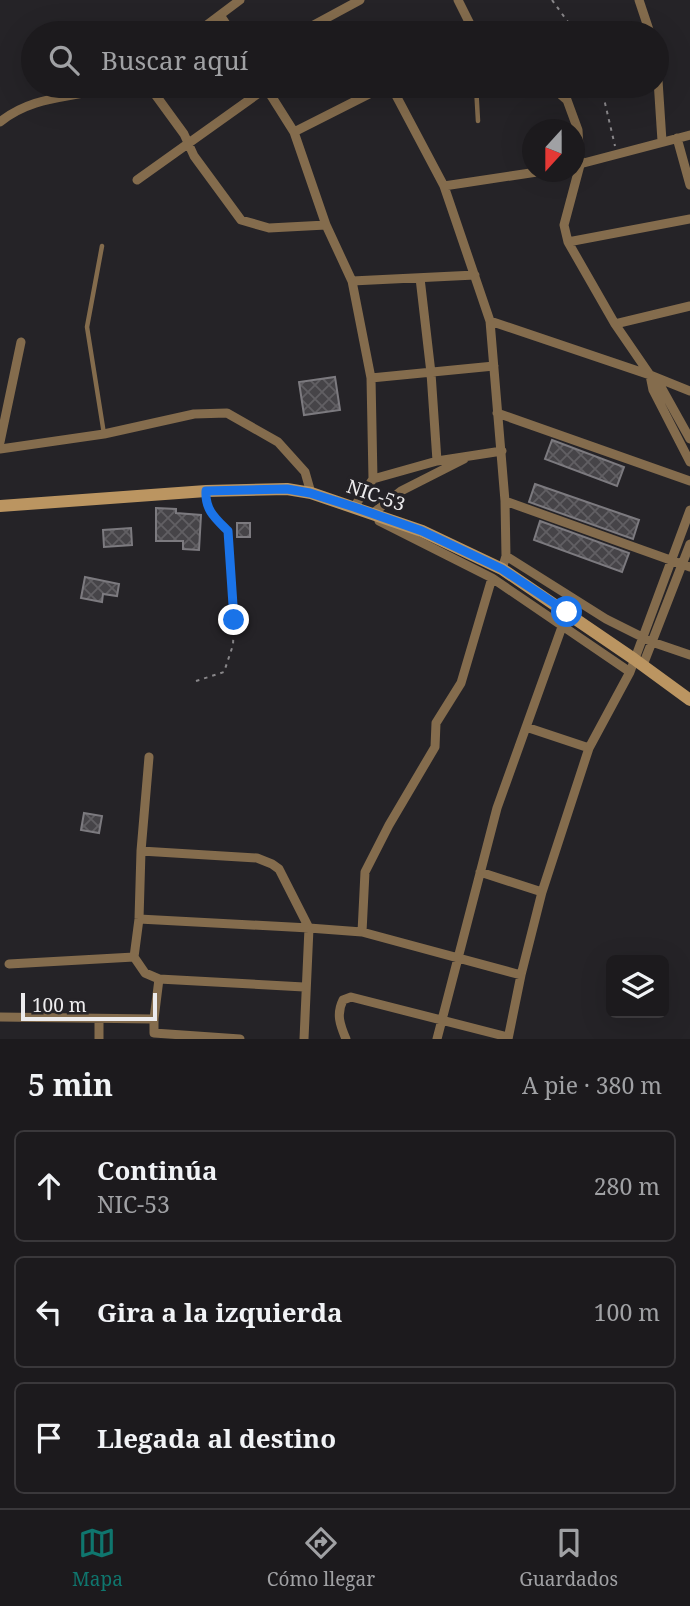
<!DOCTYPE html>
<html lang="es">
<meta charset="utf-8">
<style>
:root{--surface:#1c1a1d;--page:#29272a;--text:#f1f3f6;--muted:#a0a1a4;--line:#3a383b;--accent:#0f766e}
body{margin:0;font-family:"Noto Serif",serif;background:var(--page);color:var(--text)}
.controls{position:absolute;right:21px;bottom:21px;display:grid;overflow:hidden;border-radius:10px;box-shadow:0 7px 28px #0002}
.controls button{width:63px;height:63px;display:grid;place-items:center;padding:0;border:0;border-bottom:2px solid var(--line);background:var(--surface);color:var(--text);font:35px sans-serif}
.compass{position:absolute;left:522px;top:119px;width:63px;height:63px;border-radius:50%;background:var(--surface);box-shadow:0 7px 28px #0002;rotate:201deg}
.scale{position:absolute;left:21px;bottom:18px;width:136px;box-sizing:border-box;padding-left:7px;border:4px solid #ecebed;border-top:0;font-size:19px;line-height:24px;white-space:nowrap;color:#ecebed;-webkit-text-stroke:5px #252327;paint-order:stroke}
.stop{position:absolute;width:21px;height:21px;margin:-16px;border:5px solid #1a73e8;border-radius:50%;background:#fff}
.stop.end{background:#1a73e8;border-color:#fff;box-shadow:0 2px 7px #0008}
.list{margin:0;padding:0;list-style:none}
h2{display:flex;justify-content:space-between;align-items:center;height:91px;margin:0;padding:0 28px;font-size:30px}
h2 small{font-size:23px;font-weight:400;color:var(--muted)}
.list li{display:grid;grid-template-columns:46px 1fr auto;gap:21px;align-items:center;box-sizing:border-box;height:112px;margin:0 14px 14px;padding:0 14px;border:2px solid var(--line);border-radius:10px}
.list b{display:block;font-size:26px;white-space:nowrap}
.list p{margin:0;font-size:23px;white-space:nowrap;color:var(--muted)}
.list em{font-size:23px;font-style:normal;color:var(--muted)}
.icon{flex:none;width:38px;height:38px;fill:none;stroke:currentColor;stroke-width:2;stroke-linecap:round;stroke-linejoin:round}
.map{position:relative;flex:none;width:690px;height:1039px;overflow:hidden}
.search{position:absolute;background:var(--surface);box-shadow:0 7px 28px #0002;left:21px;right:21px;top:21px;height:77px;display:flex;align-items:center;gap:18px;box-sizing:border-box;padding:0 24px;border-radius:38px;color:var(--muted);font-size:26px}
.sheet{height:469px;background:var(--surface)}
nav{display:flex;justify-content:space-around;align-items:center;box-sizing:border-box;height:98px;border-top:2px solid var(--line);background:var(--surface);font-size:19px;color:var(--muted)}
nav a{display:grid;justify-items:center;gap:4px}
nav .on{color:var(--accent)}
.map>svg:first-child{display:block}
</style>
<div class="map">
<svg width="690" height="1039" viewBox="0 0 690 1039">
<defs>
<pattern id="building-cross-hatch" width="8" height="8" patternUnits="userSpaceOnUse" patternTransform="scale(1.75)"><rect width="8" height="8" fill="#464448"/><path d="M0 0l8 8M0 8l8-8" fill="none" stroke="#615f63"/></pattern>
</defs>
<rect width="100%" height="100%" fill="#252327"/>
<!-- building -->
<path fill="url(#building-cross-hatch)" stroke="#7c7a7f" stroke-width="2" d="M335 377 340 410 304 415 299 382Z
M552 440 624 467 617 486 545 459Z
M535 484 639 520 633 539 529 502Z
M156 508 176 509V513L201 515 199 550 183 549V541H156Z
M540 521 629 553 622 572 534 540Z
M237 523H250V537H237Z
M131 528 132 545 104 547 103 530Z
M85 577 119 584 117 596 103 594 102 602 81 598Z
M84 813 102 816 99 833 81 830Z"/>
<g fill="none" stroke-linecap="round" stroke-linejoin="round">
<!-- path -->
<path stroke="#89878a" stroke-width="2" stroke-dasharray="3.5 5" stroke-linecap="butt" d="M552 0 576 33
M601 86 615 146
M196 681 224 672 233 645 234 620 228 531 213 518 206 503"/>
<!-- service -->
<path stroke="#846c4d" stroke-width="4.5" d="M476 86 478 121
M102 246 87 327 104 434"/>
<!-- minor -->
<path stroke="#846c4d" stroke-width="9" d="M458 0 473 30 481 33
M639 0 650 33
M220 15 232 33
M196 33 240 0
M299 33 360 0
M657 65 662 141
M149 86 184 134 194 156 241 220 269 228 326 225
M265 86 294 132 326 225 352 281 371 378 373 479 354 507 358 509
M391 86 444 186 490 321 505 501 506 556 502 569
M551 86 567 100 578 130 580 165 564 225 568 242 615 324 650 375 661 387 690 439
M0 122C35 94 73 99 113 86
M294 132 385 86
M677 138 690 185
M576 165 690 135
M137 180 266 88
M444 186 537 172
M568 242 690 219
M420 278 431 373 437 461
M352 281 475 275
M490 321 650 375 690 391
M615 324 690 306
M650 375 653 390 690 462
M371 378 494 366
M497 413 690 481
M0 442 21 342
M0 449 104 434 194 414 227 413 278 442 305 472 311 493
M373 479 437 461 502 451
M505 501 690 567
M372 514 401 491 464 459
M379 521 492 578 630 672 690 510
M506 556 606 619 652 642 690 655
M643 665 690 544
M526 727 589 748
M141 851 149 757
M480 872 542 892
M139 919 309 928 279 869 272 864 257 858 141 851 139 919 134 957 145 973 159 979 304 987
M362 932 365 872 389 825 435 747 436 723 461 683 492 578
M9 964 134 957
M0 1017 154 1019V1033L240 1039
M154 1019 159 979
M99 1039V1019
M304 1039 309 928 362 932 521 975 542 892 589 748 630 672
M346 1039C340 1025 336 1014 343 1000L351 997 508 1037
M437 1039 497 808 563 624
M508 1039 521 975"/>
<!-- secondary -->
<path stroke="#bb9561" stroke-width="12" d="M0 506 206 491 287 489 311 493 422 531 502 569 634 659 690 700"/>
</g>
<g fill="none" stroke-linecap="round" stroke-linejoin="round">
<!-- route -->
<path stroke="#1a73e8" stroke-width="9" d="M234 620 228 531C215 518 205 510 206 491L287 489 310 493 354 507 422 531 502 569 567 612"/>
</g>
<g text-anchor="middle" stroke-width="7" stroke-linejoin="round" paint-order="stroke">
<!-- street labels -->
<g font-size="19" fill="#ecebed" stroke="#252327">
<text transform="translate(376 495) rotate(19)" y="7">NIC-53</text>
</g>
</g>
</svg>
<div class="controls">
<button><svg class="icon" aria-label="layers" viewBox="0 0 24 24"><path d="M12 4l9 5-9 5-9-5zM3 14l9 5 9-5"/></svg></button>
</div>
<svg class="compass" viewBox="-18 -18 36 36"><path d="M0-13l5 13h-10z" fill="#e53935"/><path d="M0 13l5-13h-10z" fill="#a0a1a4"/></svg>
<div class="scale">100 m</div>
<div class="stop" style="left:567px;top:612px"></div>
<div class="stop end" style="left:234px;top:620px"></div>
<div class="search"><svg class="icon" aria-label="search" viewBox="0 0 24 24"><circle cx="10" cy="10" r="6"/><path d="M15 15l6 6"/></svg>Buscar aquí</div>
</div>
<section class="sheet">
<h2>5 min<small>A pie · 380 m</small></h2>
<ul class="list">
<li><svg class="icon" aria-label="ahead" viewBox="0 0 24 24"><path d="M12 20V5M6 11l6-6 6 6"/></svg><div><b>Continúa</b><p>NIC-53</p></div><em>280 m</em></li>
<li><svg class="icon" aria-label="left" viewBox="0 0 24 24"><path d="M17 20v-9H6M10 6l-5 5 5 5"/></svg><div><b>Gira a la izquierda</b></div><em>100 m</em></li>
<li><svg class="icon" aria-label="arrive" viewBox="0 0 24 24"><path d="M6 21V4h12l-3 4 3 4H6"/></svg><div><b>Llegada al destino</b></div></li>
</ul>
</section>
<nav>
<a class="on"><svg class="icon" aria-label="map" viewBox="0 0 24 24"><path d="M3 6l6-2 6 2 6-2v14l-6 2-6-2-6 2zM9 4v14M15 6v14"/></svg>Mapa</a>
<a><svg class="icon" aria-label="directions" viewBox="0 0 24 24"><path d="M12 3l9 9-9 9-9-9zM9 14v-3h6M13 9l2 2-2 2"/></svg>Cómo llegar</a>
<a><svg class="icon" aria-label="saved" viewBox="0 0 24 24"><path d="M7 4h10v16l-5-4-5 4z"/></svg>Guardados</a>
</nav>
